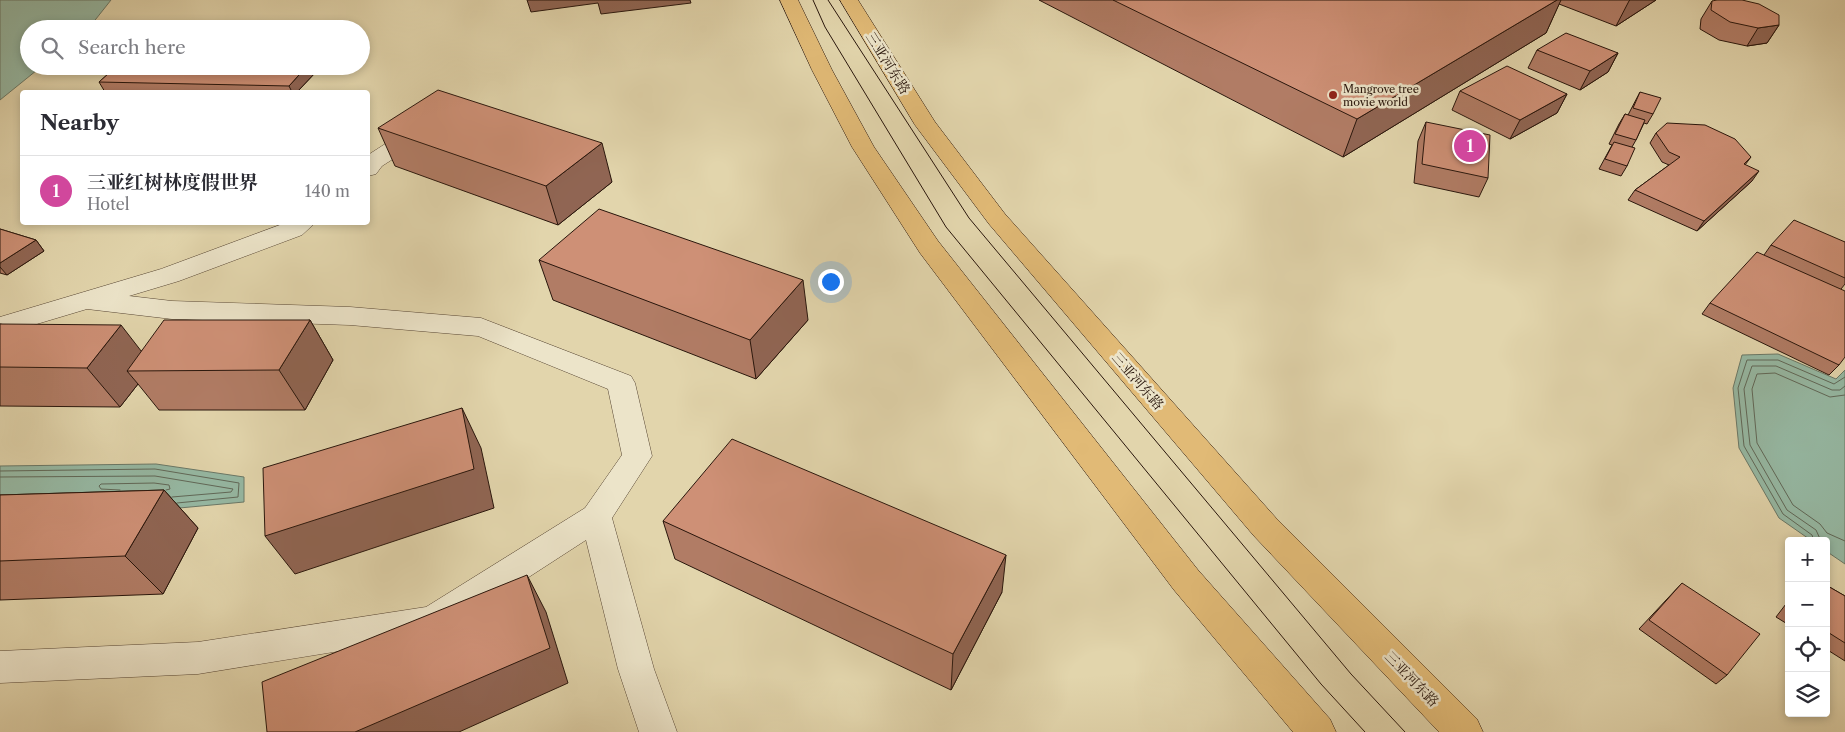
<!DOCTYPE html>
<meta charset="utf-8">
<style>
:root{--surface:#fff;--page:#f7f7f7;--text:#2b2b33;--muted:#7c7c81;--line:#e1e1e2;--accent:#1a73e8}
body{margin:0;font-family:"Libre Caslon Text","Noto Serif SC",serif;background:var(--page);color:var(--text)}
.controls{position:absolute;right:15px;bottom:15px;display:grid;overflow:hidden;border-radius:5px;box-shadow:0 2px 8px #0003}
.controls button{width:45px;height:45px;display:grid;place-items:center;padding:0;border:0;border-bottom:1px solid var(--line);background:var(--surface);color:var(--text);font:25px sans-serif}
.you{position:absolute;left:830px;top:281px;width:18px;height:18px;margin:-12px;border:4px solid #fff;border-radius:50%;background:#1a73e8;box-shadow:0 0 0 8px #1a73e833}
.badge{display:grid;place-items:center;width:32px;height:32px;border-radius:50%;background:var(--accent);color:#fff;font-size:16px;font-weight:700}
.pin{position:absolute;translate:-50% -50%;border:2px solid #fff;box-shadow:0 1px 5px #0006}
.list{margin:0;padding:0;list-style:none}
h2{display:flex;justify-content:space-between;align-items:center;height:65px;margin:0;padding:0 20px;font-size:21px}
h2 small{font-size:16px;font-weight:400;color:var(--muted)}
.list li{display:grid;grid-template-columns:32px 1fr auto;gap:15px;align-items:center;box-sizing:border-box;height:70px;padding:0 20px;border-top:1px solid var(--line)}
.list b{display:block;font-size:19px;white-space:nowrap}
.list p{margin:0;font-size:16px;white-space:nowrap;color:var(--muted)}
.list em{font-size:16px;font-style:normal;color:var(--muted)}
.icon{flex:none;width:28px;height:28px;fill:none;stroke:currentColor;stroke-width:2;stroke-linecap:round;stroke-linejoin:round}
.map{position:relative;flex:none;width:1845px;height:732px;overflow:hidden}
.search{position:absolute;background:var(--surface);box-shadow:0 2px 8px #0003;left:20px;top:20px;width:350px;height:55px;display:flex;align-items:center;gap:12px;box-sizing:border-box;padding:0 18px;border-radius:28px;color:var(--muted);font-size:19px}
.panel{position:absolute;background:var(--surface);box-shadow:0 2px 8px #0003;left:20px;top:90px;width:350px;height:135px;border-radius:5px}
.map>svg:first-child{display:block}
</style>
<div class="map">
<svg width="1845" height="732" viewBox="0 0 1845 732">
<rect width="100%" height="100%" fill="#e2d5ac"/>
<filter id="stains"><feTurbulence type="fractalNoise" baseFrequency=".004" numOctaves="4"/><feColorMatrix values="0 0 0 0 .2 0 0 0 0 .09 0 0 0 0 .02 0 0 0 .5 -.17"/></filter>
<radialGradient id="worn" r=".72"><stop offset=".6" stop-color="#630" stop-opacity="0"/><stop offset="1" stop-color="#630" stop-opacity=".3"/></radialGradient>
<!-- water -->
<path fill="#96b9a4" stroke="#6a7867" d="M0 0H111L88 29H29V66H42L0 100Z
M1778 354 1836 379 1845 370V564L1826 551V541H1812L1779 518 1739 448 1733 388 1742 355Z
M156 464 244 477V502L147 511 0 500V466Z"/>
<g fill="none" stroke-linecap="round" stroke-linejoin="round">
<!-- shore -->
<path stroke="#606858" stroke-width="1" d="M1845 395 1830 397 1775 373 1757 374 1752 389 1757 443 1793 505 1820 524 1827 533 1845 541
M0 471 155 469 239 483 238 497 177 503
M0 477 155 476 233 489 231 492 172 497
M120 490 101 489 99 486 101 484 154 483 169 485 170 489 166 490
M1814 541 1812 535 1783 514 1744 446 1738 388 1747 360H1778L1834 384 1845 377
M1821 541 1816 530 1787 510 1750 445 1744 389 1752 366H1776L1832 390H1840L1845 386"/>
<!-- minor casing -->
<g stroke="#574634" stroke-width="1">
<path id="minor" d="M421 125 429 126 432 131 429 136 382 166 376 174 368 176V155L413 126Z
M288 222H316L302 235 179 281 129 296 172 301 350 307 481 318 631 376 635 383 652 456 612 518 654 669 677 732H639L618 669 586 540 444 632 432 636 198 674 0 683V651L198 642 426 607 585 508 622 455 608 389 478 336 350 325 172 319 87 309 0 335V317L161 269Z"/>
</g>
<!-- major casing -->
<g stroke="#29160c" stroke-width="1">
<path id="major" d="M780 0H798L832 70 874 147 938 241 1198 570 1330 719 1336 732H1293L1174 590 920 253 852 147 812 70Z
M840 0H858L935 122 1005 214 1276 518 1477 719 1483 732H1439L1254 536 989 224 915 125Z"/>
</g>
<!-- minor -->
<use href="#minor" fill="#ece4c9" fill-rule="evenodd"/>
<!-- major -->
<use href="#major" fill="#e1ba76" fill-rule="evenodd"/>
<!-- tram -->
<path stroke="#29160c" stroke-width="1" d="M813 0 825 27 946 227 1321 684 1365 732
M828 0 969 218 1351 674 1405 732"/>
</g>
<!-- wall -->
<path fill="#b17c65" stroke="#29160c" d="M1039 0H1656L1616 26 1559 4 1546 33 1343 157Z
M1712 1 1779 25 1767 43 1747 46 1719 40 1700 29 1701 19Z
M1537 50 1618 53 1608 72 1580 90 1528 68Z
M117 66H312L315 73 297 92H105L99 82Z
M1460 91 1567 94 1557 113 1510 139 1452 110Z
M1640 92 1653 114 1647 124 1644 123 1636 140 1632 147 1627 166 1621 176 1599 169 1612 145 1609 144 1619 124 1625 114 1628 115Z
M1426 122 1488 178 1479 197 1414 183 1418 141Z
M378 128 612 182 558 225 395 166Z
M1656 133 1751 157 1745 165 1752 181 1697 231 1628 200 1635 190 1669 165 1662 162 1650 143Z
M0 229 36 240 44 251 7 275 0 273Z
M1845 242V284L1841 289 1839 365 1829 375 1702 314 1710 303 1764 255 1771 245Z
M539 260 808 320 756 379 553 300Z
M310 320 333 360 305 410H159L138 384 120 407 0 406V324L141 351Z
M164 490 198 528 163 594 0 600V495Z
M663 521 1002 592 951 690 675 559Z
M1682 583 1727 675 1716 684 1639 629Z
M1826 585 1845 596V661L1826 649Z
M1789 600V625L1776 617Z"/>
<!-- shaded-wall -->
<path fill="#906553" stroke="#29160c" d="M527 0H690L691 3 601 14 598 3 531 12Z
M1557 0H1561L1546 33 1343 157 1357 119Z
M1630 0H1656L1616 26 1629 1Z
M1779 25 1767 43 1747 46 1758 28Z
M1618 53 1608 72 1580 90 1590 71Z
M307 66H312L315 73 297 92H292L289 86Z
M1567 94 1557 113 1510 139 1520 120Z
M602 143 612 182 558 225 546 186Z
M1759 171 1752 181 1697 231 1704 221Z
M36 240 44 251 7 275 0 267V263Z
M803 280 808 320 756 379 750 340Z
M310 320 333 360 305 410 279 370Z
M121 325 152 365 127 371 138 384 120 407 87 368Z
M462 408 481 448 494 508 295 574 265 536Z
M164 490 198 528 163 594 125 556Z
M1006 555 1002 592 951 690 953 654Z
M527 575 546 612 568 683 459 732H355Z"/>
<!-- building -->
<path fill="#ce9076" stroke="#29160c" d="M1113 0H1557L1357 119Z
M1717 0H1742L1759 4 1779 15V25L1758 28 1730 22 1711 10 1712 1Z
M1566 33 1618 53 1590 71 1537 50Z
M117 66H307L289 86 99 82Z
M1507 66 1567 94 1520 120 1460 91Z
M438 90 602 143 546 186 378 128Z
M1640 92 1661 98 1653 114 1633 108Z
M1625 114 1645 120 1636 140 1615 134Z
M1426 122 1490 135 1488 178 1422 164Z
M1667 123 1705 125 1735 139 1751 157 1744 164 1759 171 1704 221 1635 190 1680 157 1669 152 1656 133Z
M1614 142 1635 148 1627 166 1605 159Z
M599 209 803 280 750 340 539 260Z
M1794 220 1845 242V278L1771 245Z
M0 229 36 240 0 263Z
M1757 252 1845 291V357L1839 365 1710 303Z
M164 320H310L279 370 127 371Z
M0 324 121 325 87 368 0 367Z
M462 408 474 469 265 536 263 468Z
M732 439 1006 555 953 654 663 521Z
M164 490 125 556 0 561V495Z
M527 575 550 648 355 732H267L262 682Z
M1682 583 1760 634 1727 675 1649 620Z
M1826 585 1845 596V643L1826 631Z"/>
<!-- markers -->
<circle fill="#8f2418" stroke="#ece4c9" stroke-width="2" cx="1333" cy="95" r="5"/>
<g text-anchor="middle" stroke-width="5" stroke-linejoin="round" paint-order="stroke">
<!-- far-poi labels -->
<g font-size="11" fill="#29160c" stroke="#ece4c9" text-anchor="start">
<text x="1343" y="93">Mangrove tree<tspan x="1343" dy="13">movie world</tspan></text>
</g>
<!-- street labels -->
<g font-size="14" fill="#29160c" stroke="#ece4c9">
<text transform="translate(888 63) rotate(58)" y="5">三亚河东路</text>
<text transform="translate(1138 381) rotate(49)" y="5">三亚河东路</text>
<text transform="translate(1412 679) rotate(46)" y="5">三亚河东路</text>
</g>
</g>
<rect width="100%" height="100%" filter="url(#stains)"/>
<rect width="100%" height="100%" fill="url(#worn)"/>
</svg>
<div class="controls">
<button>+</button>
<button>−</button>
<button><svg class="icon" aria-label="locate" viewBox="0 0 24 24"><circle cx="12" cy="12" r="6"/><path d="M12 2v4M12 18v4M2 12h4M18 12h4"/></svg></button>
<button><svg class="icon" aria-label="layers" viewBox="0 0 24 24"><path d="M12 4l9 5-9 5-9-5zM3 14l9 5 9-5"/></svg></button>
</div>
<div class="you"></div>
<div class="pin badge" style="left:1470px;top:146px;background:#d1479c">1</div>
<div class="search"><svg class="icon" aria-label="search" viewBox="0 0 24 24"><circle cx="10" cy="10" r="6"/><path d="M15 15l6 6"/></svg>Search here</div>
<section class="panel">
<h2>Nearby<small></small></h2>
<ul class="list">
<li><span class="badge" style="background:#d1479c">1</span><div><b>三亚红树林度假世界</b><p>Hotel</p></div><em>140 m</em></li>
</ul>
</section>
</div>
